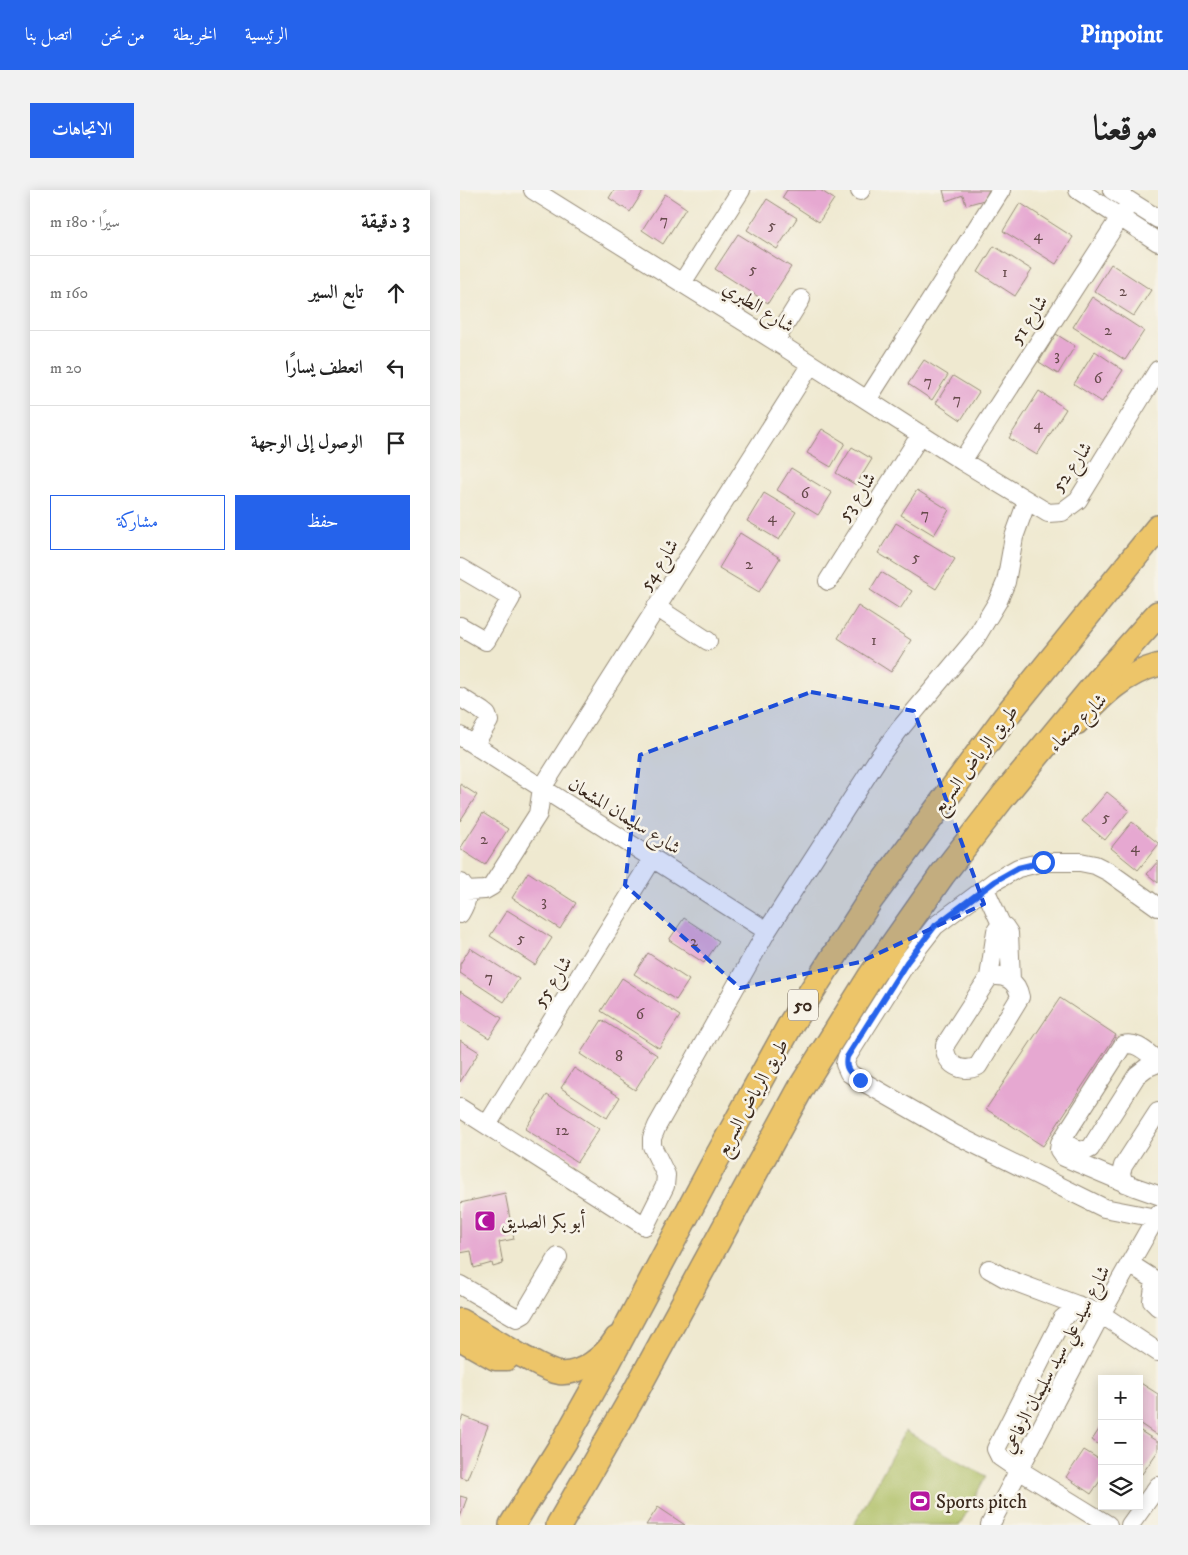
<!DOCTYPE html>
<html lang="ar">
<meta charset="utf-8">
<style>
:root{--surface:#fff;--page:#f2f2f2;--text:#222;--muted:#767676;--line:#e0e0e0;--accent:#2563eb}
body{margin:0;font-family:"IM FELL DW Pica",Amiri,serif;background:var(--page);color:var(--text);direction:rtl}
.controls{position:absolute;right:15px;bottom:15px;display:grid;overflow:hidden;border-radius:0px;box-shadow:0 2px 12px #0003}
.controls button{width:45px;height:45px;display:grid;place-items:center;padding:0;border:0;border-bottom:1px solid var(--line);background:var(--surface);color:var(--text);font:25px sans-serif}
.stop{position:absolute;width:15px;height:15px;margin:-11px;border:4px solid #2563eb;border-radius:50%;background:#fff}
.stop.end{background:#2563eb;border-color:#fff;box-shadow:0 1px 5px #0008}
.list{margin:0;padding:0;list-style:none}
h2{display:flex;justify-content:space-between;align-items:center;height:65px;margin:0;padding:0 20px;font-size:21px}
h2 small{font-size:16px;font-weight:400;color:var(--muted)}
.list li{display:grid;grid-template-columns:32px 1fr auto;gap:15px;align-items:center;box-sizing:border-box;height:75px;padding:0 20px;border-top:1px solid var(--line)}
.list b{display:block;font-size:19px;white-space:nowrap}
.list em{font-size:16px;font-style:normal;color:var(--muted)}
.actions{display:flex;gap:10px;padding:15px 20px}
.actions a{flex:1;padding:11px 0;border:1px solid var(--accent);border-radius:0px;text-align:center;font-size:18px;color:var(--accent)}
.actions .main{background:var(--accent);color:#fff}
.icon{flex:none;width:28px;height:28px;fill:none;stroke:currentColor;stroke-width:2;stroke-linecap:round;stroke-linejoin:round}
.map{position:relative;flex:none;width:698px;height:1335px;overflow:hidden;direction:ltr;border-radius:0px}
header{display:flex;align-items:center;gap:30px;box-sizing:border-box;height:70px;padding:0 25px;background:var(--accent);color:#fff}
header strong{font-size:24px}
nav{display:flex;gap:28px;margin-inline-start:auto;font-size:18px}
.intro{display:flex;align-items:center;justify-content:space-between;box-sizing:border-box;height:120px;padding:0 30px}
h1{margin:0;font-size:35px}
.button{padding:12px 22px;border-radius:0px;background:var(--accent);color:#fff;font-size:18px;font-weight:700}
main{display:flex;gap:30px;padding:0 30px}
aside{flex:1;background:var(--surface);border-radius:0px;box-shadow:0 2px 12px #0003}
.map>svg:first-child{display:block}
</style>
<header>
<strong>Pinpoint</strong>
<nav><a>الرئيسية</a><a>الخريطة</a><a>من نحن</a><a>اتصل بنا</a></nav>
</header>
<div class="intro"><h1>موقعنا</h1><a class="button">الاتجاهات</a></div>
<main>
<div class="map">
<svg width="698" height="1335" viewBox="0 0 698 1335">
<rect width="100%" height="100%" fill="#f7f3e8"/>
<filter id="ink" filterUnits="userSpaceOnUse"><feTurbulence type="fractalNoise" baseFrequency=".02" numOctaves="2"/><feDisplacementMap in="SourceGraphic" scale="10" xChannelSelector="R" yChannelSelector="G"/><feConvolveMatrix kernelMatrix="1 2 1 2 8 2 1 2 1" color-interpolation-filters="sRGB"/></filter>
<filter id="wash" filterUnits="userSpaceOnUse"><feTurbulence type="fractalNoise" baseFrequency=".0096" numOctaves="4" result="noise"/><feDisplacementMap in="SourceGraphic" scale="20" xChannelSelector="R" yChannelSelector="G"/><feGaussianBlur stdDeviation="1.12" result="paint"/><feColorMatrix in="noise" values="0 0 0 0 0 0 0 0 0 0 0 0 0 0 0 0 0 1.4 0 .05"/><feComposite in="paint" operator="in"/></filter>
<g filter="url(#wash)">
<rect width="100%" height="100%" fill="#efe9d0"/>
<!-- green -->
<path fill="#acbd60" stroke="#74743f" d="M445 1241 526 1286 500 1335H394Z"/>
<g id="blocks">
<!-- building -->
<path fill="#e6a8d1" d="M154 0H184L170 22 149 8Z
M327 0H360L374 9 359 32 322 8Z
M483 0H529L524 10 506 15 503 5 486 11Z
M205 4 226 18 203 54 182 40Z
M307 9 337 28 317 59 287 40Z
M560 13 613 47 596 74 543 41Z
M278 44 331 77 308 113 255 79Z
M534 56 572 80 555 106 518 82Z
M651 74 691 100 674 126 634 101Z
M632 107 684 141 665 170 613 137Z
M596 144 615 156 598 184 579 172Z
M635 161 663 180 642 212 614 194Z
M464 170 488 185 472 210 448 194Z
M493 186 519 202 501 230 476 213Z
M579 201 606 219 577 265 549 248Z
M362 239 385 253 371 277 347 263Z
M392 257 412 269 396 295 376 283Z
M331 278 372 303 358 325 317 300Z
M457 300 489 320 474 345 441 325Z
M304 303 336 322 319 350 287 331Z
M436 333 495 369 476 399 418 363Z
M280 343 320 368 299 402 259 378Z
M421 382 452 401 440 419 410 400Z
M398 416 451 450 431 482 378 448Z
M0 594 17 605 0 631Z
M647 602 669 620 645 650 622 631Z
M23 623 48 639 25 675 0 659Z
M672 632 698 653V655L678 680 651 658Z
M698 671V693L687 684Z
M68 682 116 713 100 739 52 708Z
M47 720 92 748 75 775 30 746Z
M224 728 259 751 244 773 209 750Z
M10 758 59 789 44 812 0 783V774Z
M188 763 229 790 216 810 174 784Z
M162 788 220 826 199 858 141 821Z
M0 801 42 828 29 848 0 830Z
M600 808 656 845 583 956 526 919Z
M142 830 197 865 175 900 120 864Z
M0 850 19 862 0 892Z
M114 878 160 907 147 928 101 898Z
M87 905 139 939 117 972 65 939Z
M45 1003 54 1049 39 1052 43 1074 33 1077 32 1073 14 1078 11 1061 0 1063V1013Z
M679 1192 698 1204V1246L679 1233Z
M3 1226 28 1236 7 1289 0 1287V1233Z
M642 1235V1257L632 1250Z
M679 1240 698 1252V1261L682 1284 679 1282Z
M624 1260 642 1271V1288L631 1304 606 1287Z
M0 1306 7 1308 0 1327Z
M198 1317 225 1335H186Z"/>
</g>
</g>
<g filter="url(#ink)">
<use href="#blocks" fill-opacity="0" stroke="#958a77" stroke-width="1"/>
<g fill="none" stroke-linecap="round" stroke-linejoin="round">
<!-- minor casing -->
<g stroke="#958a77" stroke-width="20">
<path id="minor" d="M73 0 315 151 502 271 588 323 602 322 618 310 698 180
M618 0 698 52
M652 0 698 29
M400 1 401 0
M222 93 281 0
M315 151 341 109
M407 210 541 0
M502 271 670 12
M0 378 51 408 26 451 0 436
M368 391 461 244
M196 417 248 451
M0 507 22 521 27 525 29 531 14 555
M0 546 307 741
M525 699 541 734 545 737 549 743 551 790
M6 701 25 700 32 696 78 624 82 598 351 174
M0 724C7 712 10 704 1 693
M529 787C545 783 557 791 560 807L518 876C501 884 484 874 485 855L529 787 536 741 541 734
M698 871C687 863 677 851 663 855L600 953 599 960 604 967 675 997 698 1005
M0 918 185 1036 205 996 206 985 192 956V948L197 936 307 741 419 567 439 540 515 449 538 411 546 392 554 347 567 311
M27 935 193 668
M602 951 618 961 630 959 677 885 686 878 698 873
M664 993 661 984 663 976 698 922
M696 1028 644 1018 494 944 400 890 389 883 385 874 387 867 447 772 475 736 535 691 558 678 583 672H620L635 675 649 682 698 717
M670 1074 698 1092
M529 1079 545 1088 641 1124 698 1162
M695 1090 692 1111 698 1117
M0 1095 57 1128 64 1124 98 1067
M618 1115 602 1129 536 1259 540 1267 559 1280 648 1335
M530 1335 641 1124 698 1024
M670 1335 698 1296"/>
</g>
<!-- major casing -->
<g stroke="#958a77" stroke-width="25">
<path id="major" d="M617 533C641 508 663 484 698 475
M0 1130C20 1141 40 1153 60 1165 72 1171 86 1181 99 1183 121 1185 144 1167 156 1148
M0 1149 35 1169H47L51 1165 52 1160"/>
</g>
<!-- highway casing -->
<g stroke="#958a77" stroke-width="28">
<path id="highway" d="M52 1335 105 1250 138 1191 259 964 332 832 410 710 550 521 698 338
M99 1335 172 1208 342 896 411 786 482 685 545 604 640 489 698 424"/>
</g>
<!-- minor -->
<use href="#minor" stroke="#fff" stroke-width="18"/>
<!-- major -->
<use href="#major" stroke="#edc569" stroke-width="22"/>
<!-- highway -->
<use href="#highway" stroke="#edc569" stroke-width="25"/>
</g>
</g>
<g fill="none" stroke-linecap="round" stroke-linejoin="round" filter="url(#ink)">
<!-- route -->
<path stroke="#2563eb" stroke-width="6" d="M400 890C391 884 384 879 387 867L447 772 475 736 535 691 558 678 583 672"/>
</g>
<!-- marked area -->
<path fill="#1d4ed8" fill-opacity="0.2" stroke="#1d4ed8" stroke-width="4" stroke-dasharray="10 6" stroke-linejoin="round" d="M351 502 454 521 524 714 400 772 280 798 165 695 180 565Z"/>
<!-- icons -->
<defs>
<g id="mosque-square" transform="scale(1.125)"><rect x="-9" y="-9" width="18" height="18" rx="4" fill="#b5179e" stroke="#f7f3e8"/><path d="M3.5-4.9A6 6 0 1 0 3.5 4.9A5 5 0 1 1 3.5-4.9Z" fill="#fff"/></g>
<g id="stadium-square" transform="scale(1.125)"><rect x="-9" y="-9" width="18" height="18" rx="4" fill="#b5179e" stroke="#f7f3e8"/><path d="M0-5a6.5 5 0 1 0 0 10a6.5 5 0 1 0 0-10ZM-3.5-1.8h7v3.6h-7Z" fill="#fff"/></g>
</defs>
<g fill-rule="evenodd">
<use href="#mosque-square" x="25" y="1031"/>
<use href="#stadium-square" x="460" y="1311"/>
</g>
<g text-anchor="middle" stroke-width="5" stroke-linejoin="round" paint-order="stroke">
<!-- number labels -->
<g font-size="16" fill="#664a4b">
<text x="204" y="35">7</text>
<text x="312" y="40">5</text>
<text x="578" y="50">4</text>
<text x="293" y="84">5</text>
<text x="545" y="87">1</text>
<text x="663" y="106">2</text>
<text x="648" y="145">2</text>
<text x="597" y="170">3</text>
<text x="638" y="193">6</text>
<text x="468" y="196">7</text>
<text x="497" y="214">7</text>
<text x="578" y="239">4</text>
<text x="345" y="308">6</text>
<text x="465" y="329">7</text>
<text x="312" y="332">4</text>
<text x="456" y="372">5</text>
<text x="289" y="379">2</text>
<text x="414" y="455">1</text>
<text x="646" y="632">5</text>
<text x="24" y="654">2</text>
<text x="675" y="662">4</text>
<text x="84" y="716">3</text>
<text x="61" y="753">5</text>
<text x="234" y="756">2</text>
<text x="29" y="792">7</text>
<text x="180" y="829">6</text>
<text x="159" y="871">8</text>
<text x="102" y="945">12</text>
</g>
<!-- shield labels -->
<rect fill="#f7f3e8" stroke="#73665b" stroke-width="1" x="328" y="799.5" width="30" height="31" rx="4"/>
<g font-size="18" font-weight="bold" fill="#3b2a1e">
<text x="343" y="821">50</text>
</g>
<!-- street labels -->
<g font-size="19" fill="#3b2a1e" stroke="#f7f3e8">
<text transform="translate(299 116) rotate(32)" y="7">شارع الطبري</text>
<text transform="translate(568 129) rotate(-57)" y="7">شارع 51</text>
<text transform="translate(611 276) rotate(-55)" y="7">شارع 52</text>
<text transform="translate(396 306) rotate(-57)" y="7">شارع 53</text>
<text transform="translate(198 374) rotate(-58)" y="7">شارع 54</text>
<text transform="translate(617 532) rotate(-45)" y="7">شارع صنعاء</text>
<text transform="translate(514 569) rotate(-53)" y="7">طريق الرياض السريع</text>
<text transform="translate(165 625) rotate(32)" y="7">شارع سليمان المشعان</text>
<text transform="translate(92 791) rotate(-58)" y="7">شارع 55</text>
<text transform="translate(291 907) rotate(-61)" y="7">طريق الرياض السريع</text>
<text transform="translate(595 1169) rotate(-62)" y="7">شارع سيد علي سيد سليمان الرفاعي</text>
</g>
<!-- poi labels -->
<g font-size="19" fill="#3b2a1e" stroke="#f7f3e8" text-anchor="start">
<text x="41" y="1038">أبو بكر الصديق</text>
<text x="476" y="1318">Sports pitch</text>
</g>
</g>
</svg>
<div class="controls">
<button>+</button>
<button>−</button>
<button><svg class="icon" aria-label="layers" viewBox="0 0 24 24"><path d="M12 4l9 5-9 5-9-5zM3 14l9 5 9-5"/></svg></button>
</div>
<div class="stop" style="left:583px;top:672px"></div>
<div class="stop end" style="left:400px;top:890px"></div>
</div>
<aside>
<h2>3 دقيقة<small>سيرًا · 180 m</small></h2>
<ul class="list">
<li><svg class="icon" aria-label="ahead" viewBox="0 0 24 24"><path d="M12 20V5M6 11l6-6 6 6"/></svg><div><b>تابع السير</b></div><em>160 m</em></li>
<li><svg class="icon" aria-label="left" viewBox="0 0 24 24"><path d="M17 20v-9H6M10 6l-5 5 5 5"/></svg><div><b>انعطف يسارًا</b></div><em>20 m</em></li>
<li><svg class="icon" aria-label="arrive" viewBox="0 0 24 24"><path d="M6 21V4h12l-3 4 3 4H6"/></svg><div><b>الوصول إلى الوجهة</b></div></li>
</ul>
<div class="actions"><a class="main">حفظ</a><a>مشاركة</a></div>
</aside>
</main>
